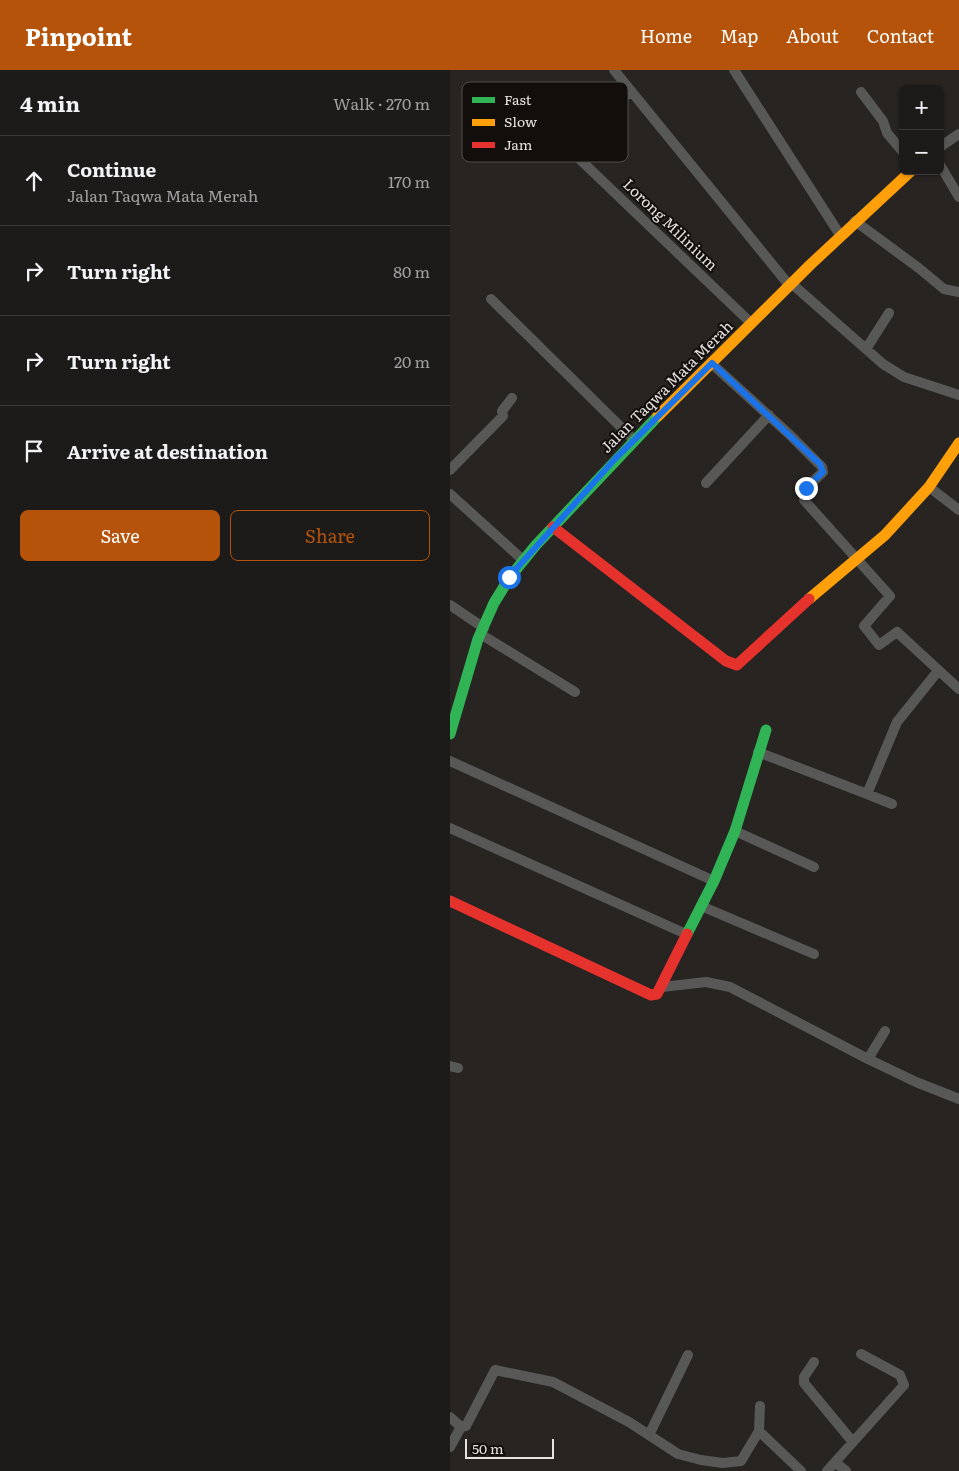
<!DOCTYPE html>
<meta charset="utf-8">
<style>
:root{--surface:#1d1b1a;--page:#252423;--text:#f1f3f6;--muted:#a0a1a2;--line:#3b3939;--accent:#b45309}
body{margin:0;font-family:Literata,serif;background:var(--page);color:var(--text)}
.controls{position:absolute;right:15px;top:15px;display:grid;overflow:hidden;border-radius:8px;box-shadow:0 1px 4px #0004}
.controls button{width:45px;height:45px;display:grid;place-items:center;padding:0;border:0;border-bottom:1px solid var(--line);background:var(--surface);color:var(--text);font:25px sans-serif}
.scale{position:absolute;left:15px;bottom:12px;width:89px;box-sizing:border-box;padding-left:5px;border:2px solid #e7e2df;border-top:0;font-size:14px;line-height:18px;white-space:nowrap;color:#e7e2df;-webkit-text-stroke:4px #110e0c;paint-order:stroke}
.stop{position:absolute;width:15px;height:15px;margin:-11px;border:4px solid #1a73e8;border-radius:50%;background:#fff}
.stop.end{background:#1a73e8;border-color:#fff;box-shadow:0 1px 5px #0008}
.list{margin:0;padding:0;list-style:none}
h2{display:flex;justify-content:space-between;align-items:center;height:65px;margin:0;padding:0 20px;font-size:21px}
h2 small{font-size:16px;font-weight:400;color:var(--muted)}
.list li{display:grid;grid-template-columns:32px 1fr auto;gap:15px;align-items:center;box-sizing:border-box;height:90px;padding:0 20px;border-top:1px solid var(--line)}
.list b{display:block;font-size:19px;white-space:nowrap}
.list p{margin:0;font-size:16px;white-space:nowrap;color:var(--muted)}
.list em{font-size:16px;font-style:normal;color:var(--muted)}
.actions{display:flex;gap:10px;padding:15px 20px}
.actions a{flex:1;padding:11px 0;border:1px solid var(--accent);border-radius:8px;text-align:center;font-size:18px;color:var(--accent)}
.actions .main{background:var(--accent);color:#fff}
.icon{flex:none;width:28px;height:28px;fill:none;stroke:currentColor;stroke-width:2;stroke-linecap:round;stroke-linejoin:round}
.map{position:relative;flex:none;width:509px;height:1401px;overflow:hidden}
header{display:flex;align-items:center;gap:30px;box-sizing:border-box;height:70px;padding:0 25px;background:var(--accent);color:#fff}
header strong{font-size:24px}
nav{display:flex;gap:28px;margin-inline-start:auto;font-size:18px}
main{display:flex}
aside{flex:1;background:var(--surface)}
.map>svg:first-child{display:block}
</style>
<header>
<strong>Pinpoint</strong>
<nav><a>Home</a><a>Map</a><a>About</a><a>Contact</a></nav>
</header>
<main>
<aside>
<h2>4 min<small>Walk · 270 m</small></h2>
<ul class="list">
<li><svg class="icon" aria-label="ahead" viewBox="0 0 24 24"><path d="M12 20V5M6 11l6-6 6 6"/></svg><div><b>Continue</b><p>Jalan Taqwa Mata Merah</p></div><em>170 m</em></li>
<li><svg class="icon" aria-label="right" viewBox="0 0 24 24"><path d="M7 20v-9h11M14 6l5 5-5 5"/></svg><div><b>Turn right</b></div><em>80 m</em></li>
<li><svg class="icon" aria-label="right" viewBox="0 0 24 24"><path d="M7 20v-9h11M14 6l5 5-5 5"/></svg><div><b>Turn right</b></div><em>20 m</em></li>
<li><svg class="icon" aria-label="arrive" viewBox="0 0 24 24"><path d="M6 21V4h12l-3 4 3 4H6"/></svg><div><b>Arrive at destination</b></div></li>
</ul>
<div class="actions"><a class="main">Save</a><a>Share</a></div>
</aside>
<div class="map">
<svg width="509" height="1401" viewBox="0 0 509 1401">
<rect width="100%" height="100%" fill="#272422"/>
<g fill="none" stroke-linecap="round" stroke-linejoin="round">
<!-- street -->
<path stroke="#585857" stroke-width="10" d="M164 0 339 215
M284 0 390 165
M411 22 433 51 437 63 453 82
M490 77 509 64
M119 79 301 253
M126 86 150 46 181 21
M490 95 509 127
M405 151 470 199 494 219 509 222
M341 213 433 294 454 307 509 325
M41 229 184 370
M416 279 439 243
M261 293 340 365 372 397 373 402 356 418 354 430 440 526 414 556 429 575 447 562 509 619
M0 400 53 346 52 341 62 328
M256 413 319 345
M479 417 509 440
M0 424 73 490
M0 535 34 558
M32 565 125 622
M308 682 417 724 447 652 488 601
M0 691 264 811
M417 724 442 734
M0 758 236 864
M285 761 364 797
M251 836 364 884
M212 917 256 912 280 917 418 989 466 1012 509 1029
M418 989 435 961
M0 996 8 998
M364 1292 354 1307V1313L402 1371
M0 1347 11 1357
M309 1361 351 1401
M199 1365 238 1285
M0 1377 11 1357 16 1356 45 1300 103 1312 179 1352 228 1384 251 1390 273 1393 291 1391 309 1361 310 1336
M386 1393 396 1401
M377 1401 454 1315 450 1305 411 1284"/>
<!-- fast -->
<path stroke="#30b455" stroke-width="11" d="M0 664 28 569 44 533 60 507 86 475 208 346
M237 864 264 811 285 761 316 660"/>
<!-- slow -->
<path stroke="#ff9f0a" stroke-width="11" d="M208 346 360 195 461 101
M359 529 435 465 479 417 509 373"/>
<!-- jam -->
<path stroke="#e5322d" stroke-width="11" d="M103 457 276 591 287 595 359 529
M0 831 201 925 207 924 237 864"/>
</g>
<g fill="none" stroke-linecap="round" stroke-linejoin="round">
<!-- route -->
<path stroke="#1a73e8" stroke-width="6" d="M59 507 164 390 262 293 370 394 373 402 356 418"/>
</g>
<g text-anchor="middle" stroke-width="4" stroke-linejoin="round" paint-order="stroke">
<!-- street labels -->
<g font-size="15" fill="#e7e2df" stroke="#110e0c">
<text transform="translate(220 155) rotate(44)" y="5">Lorong Milinium</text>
<text transform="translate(217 317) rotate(-45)" y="5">Jalan Taqwa Mata Merah</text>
</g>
</g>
<!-- legend -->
<rect x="12" y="12" width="166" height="80" rx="8" fill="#110e0c" stroke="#514e4b" stroke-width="1"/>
<rect x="22" y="27" width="23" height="6" fill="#30b455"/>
<rect x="22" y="49" width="23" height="7" fill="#ff9f0a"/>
<rect x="22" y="72" width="23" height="6" fill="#e5322d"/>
<g font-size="14" fill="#e7e2df">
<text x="54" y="35">Fast</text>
<text x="54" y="57">Slow</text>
<text x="54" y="80">Jam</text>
</g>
</svg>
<div class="controls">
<button>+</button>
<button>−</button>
</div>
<div class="scale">50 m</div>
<div class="stop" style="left:59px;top:507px"></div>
<div class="stop end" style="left:356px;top:418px"></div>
</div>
</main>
